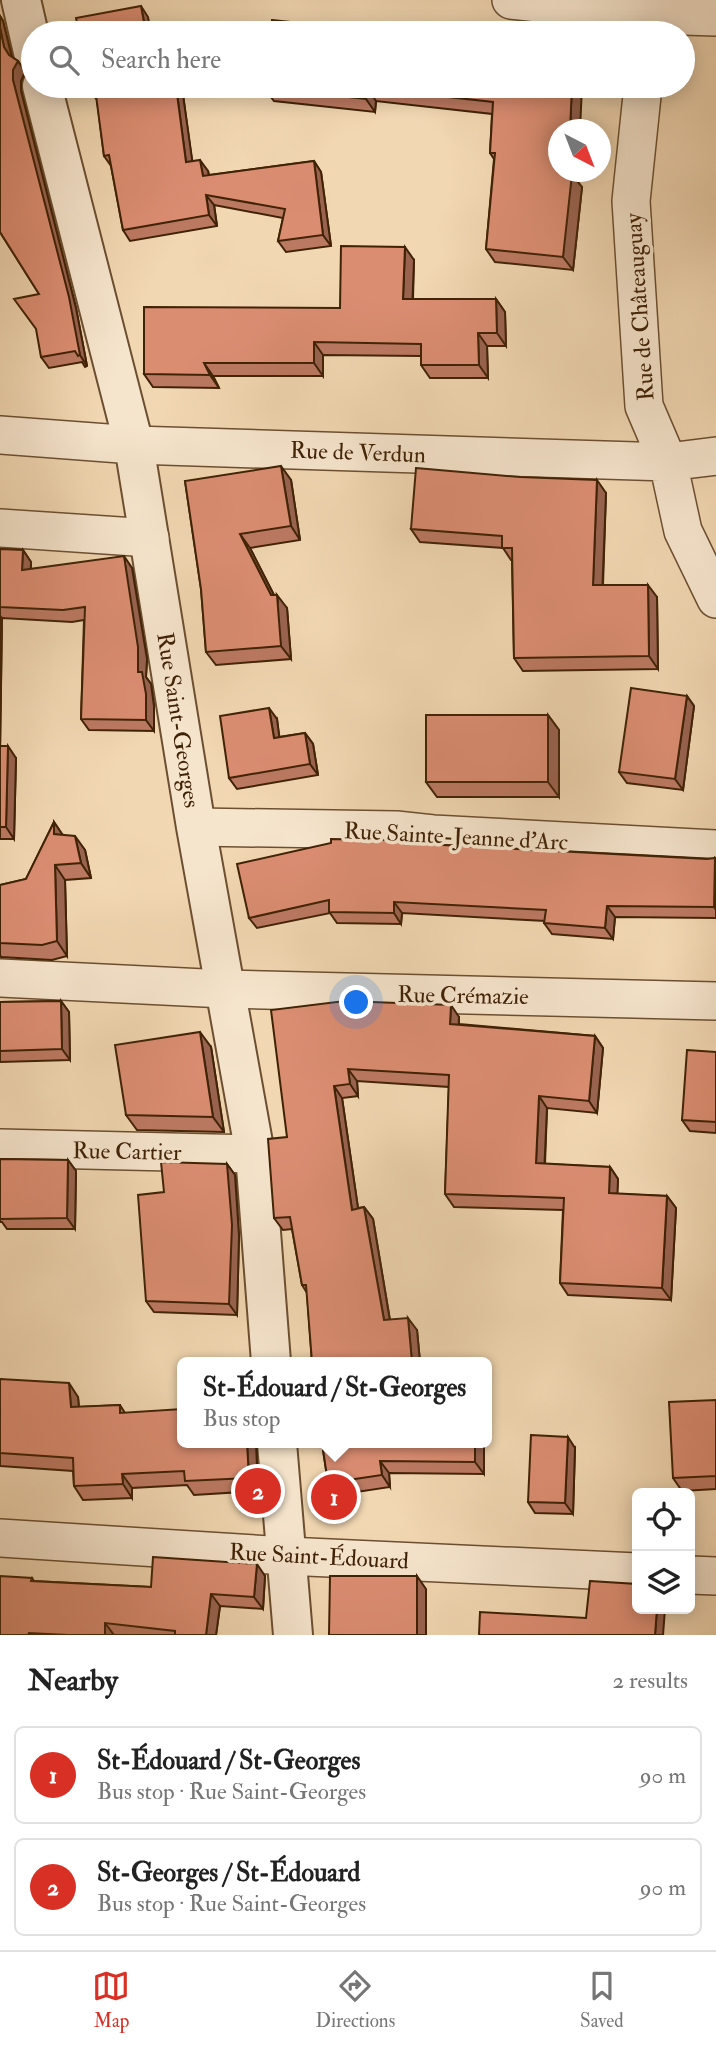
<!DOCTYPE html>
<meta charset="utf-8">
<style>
:root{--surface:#fff;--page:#f2f2f2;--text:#222;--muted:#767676;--line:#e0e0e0;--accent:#d93025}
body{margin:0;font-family:"IM FELL Double Pica",serif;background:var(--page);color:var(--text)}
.controls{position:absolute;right:21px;bottom:21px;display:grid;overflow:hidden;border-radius:10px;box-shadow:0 4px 18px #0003}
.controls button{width:63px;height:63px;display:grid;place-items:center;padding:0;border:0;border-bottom:2px solid var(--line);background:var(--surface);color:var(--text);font:35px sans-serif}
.compass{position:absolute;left:548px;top:119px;width:63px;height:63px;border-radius:50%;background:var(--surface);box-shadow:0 4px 18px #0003;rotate:138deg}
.you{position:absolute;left:357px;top:1003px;width:24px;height:24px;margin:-18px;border:5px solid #fff;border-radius:50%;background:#1a73e8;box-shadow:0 0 0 10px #1a73e833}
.badge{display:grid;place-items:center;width:46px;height:46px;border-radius:50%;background:var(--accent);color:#fff;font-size:23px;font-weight:700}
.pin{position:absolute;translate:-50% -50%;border:4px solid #fff;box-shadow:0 2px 7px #0006}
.popup{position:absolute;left:177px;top:1357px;width:315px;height:91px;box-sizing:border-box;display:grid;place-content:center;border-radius:10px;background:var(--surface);filter:drop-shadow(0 2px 5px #0005);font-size:23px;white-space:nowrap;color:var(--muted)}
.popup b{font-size:26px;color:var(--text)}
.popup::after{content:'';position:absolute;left:50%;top:100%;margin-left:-14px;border:14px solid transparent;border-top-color:var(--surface)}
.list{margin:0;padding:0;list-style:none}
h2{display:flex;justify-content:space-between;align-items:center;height:91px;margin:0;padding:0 28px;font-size:30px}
h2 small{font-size:23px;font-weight:400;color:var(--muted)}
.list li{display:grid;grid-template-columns:46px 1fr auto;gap:21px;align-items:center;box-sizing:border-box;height:98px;margin:0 14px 14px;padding:0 14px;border:2px solid var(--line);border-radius:10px}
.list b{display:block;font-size:26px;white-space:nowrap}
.list p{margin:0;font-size:23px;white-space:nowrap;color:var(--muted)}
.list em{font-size:23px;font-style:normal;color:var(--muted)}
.icon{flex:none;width:38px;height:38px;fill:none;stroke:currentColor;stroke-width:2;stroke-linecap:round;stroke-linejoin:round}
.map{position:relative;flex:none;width:716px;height:1635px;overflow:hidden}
.search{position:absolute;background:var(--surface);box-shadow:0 4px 18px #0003;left:21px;right:21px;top:21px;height:77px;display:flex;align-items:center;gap:18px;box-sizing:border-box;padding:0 24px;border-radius:38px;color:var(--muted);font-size:26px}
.sheet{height:315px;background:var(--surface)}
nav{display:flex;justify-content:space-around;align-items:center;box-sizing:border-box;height:98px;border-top:2px solid var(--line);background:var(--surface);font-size:19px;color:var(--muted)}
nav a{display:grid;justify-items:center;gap:4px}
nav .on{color:var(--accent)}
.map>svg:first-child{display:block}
</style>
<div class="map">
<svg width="716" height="1635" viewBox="0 0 716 1635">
<rect width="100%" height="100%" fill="#f1d7b2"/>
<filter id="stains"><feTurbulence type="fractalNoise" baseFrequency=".00286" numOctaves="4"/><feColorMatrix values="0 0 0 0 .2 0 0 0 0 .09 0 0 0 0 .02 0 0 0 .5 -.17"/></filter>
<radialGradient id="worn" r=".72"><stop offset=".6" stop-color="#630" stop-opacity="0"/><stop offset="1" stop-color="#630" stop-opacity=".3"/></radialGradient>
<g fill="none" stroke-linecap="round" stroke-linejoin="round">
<!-- minor casing -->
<g stroke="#6c4f31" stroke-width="40">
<path id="minor" d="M511 0 651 15 716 17
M643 86 631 201 644 406 668 462 683 531 716 599
M0 435 134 445 668 462 716 456
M0 528 150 538
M196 827 396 830 433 834 716 849
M0 978 225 989 716 1001
M0 1148 255 1154
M0 1538 286 1556 637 1572
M690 1575 716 1576"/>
</g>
<!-- tertiary casing -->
<g stroke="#6c4f31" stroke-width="42">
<path id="tertiary" d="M21 0 33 52
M42 86 134 445 196 827 255 1154 271 1362
M277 1443 293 1635"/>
</g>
<!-- minor -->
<use href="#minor" stroke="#f6e5cd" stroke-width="37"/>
<!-- tertiary -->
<use href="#tertiary" stroke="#f6e5cd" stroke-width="38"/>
</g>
<!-- wall -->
<path fill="#bc7962" stroke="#402206" stroke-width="2" d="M0 16 3 21 12 57 18 61 25 72 21 81V91L76 308 87 366 85 367 82 362 49 368 41 357 39 294 0 232Z
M88 86H161L183 95 192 161 208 171 209 175 314 161 321 172 331 246 286 252 278 241 283 218 214 205 217 226 130 241 123 230 111 166 104 156 97 100 89 89Z
M582 86 558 172H578L577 181 582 187 573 270 495 262 486 249 494 159 490 153 492 114 376 101 375 112 274 101 264 88Z
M414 260 413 299H496L505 312 506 346H487L488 378H430L421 365V356L323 355V376H213L219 388 153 387 144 374 340 308Z
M291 480 300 540 250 548 274 595 287 608 291 659 216 665 206 652 201 589 185 481Z
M606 493 603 585 657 597 658 669 523 671 514 658 512 560H511L503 548 420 542 411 529Z
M0 549 23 550 31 562V569L132 568 147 659 146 677 151 684 154 706V731L89 730 81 719 84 620 72 622 2 618 0 746 16 758 14 839H0Z
M687 696 694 706 683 790 627 783 619 772Z
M548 715 559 730V797H437L426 782Z
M277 719 279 737 305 733 313 744 318 775 237 789 229 778Z
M54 822 62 834 85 850 91 878 65 880 67 956 52 960 1 957 0 955V885L26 879Z
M424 844 716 859V918L615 917 613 939 552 934 544 923 545 921 402 913 401 924 337 923 330 913 257 928 249 918Z
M61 1001 69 1012 70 1060 0 1062V1002Z
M345 1001 459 1017V1024L595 1036 603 1048 597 1113 547 1108 545 1164 610 1167 618 1179 617 1194 667 1196 676 1208 671 1300 568 1295 560 1283 563 1210 454 1207 445 1194 449 1087 357 1081 358 1096 342 1098 358 1208 364 1207 373 1219 390 1320 417 1330 420 1362H312L307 1293 302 1285 292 1229 283 1230 274 1218 287 1137Z
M211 1047 224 1132 137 1130 126 1115Z
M716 1052V1133L690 1131 682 1120Z
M0 1159 68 1160 76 1171 75 1229H7L2 1222H0Z
M227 1164 235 1175 239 1236 237 1315 154 1312 146 1301 164 1192Z
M0 1379 78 1397 79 1407 120 1405 125 1413 256 1443 258 1491 194 1495 187 1485 132 1488V1498L83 1500 74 1486 73 1471 0 1466Z
M716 1400V1489L682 1491 673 1478Z
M322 1443H484V1474L389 1473 390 1487 337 1495 328 1483Z
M575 1448 573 1514 535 1513 528 1502Z
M265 1576 263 1609 220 1606 216 1635H0L32 1578 34 1581 151 1587Z"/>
<!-- shaded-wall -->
<path fill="#996350" stroke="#402206" stroke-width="2" d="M141 6 148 17 151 33H146Z
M0 16 3 21 12 58 18 61 25 72 21 81V91L76 308 87 366 80 355 13 80V70L9 55 4 47 0 28Z
M176 86 183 95 194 173 186 162Z
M572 86H582L580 130H570Z
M367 88 376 101 375 112 366 99Z
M200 160 208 171 211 187 203 176Z
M314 161 321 172 331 246 323 235Z
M568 172H578L577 181 582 187 573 270 563 257Z
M206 195 214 205 217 226 209 215Z
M405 247 414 260 412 312 403 299Z
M496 299 505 312 506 346 497 333Z
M478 333 487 346 488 378 479 365Z
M314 342 323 355V376L314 363Z
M204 363 213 376 219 388 210 375Z
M281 466 291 480 300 540 291 526Z
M597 480 606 493 602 598 593 585Z
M240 534 250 548 278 603 277 595 287 608 291 659 281 646 271 595Z
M23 550 31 562 30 582 22 570Z
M124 556 132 568 147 659 146 677 151 684 154 706V731L146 720 138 672Z
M648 585 657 597 658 669 649 656Z
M0 616 2 618 0 758Z
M687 696 694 706 683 790 675 779Z
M269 708 277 719 281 749 274 738Z
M548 715 559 730V797L548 782Z
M305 733 313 744 318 775 310 764Z
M8 746 16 758 14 839 6 827Z
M54 822 64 837 54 834Z
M75 836 85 850 91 878 81 863Z
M715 858 716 859V910L714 907Z
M55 865 65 880 67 956 57 941Z
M394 902 402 913 401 924 394 913Z
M607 906 615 917 613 939 605 928Z
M61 1001 69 1012 70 1060 62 1049Z
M451 1005 459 1017 458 1036 450 1024Z
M200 1032 211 1047 224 1132 213 1117Z
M595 1036 603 1048 597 1113 589 1101Z
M348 1069 357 1081 358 1096 350 1084Z
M334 1086 342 1098 360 1222 352 1210Z
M539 1096 547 1108 544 1175 536 1163Z
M68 1160 76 1171 75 1229 67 1218Z
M227 1164 235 1175 239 1236 237 1315 229 1304Z
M610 1167 618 1179 617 1206 609 1193Z
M667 1196 676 1208 671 1300 662 1288Z
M364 1207 373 1219 392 1333 384 1320Z
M408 1318 417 1330 420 1362H412Z
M69 1383 78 1397 80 1420 71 1407Z
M568 1437 575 1448 573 1514 565 1503Z
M247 1443H256L258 1491 249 1478Z
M475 1443H484V1474L475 1462Z
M380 1461 389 1473 390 1487 382 1475Z
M122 1474 132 1488V1498L123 1484Z
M257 1564 265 1576 263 1609 254 1597Z
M417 1576 426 1589V1635H417Z
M211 1594 220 1606 216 1635H206Z
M657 1609H665L663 1635H655Z
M105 1623 114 1635H105Z"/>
<!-- building -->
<path fill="#db8d72" stroke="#402206" stroke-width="2" d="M141 6 146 33H79L76 18Z
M272 20 393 33H271Z
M397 26 455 33H396Z
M0 28 4 47 9 55 18 61 13 70V80L69 297 80 355 78 356 75 351 41 357 36 329 14 299 39 294 0 232Z
M88 86H155V87L176 86 186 162 200 160 203 176 314 161 323 235 278 241 285 209 206 195 209 215 123 230 109 155 104 156 95 88 89 89Z
M265 86H572L570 130H558V172H568V174H572L563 257 486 249 495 153H490L493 102 367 88 366 99 264 88Z
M341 246 405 247 403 299H496L497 333H478L479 365H421V344L314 342V363H204L210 375 144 374V307L340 308Z
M281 466 291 526 240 534 271 595H277L281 646 206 652 201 589 185 481Z
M416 468 520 477 597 480 593 585H648L649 656 514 658 512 548H502V536L411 529Z
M0 549 23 550 22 570 124 556 138 647V672H142L146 694V720L81 719 85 607 63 610 0 607Z
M631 688 687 696 675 779 619 772Z
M269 708 274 738 305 733 310 764 229 778 220 716Z
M426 715H548V782H426Z
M0 746H8L6 827H0Z
M54 822V834L75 836 81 863 55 865 57 941 42 945 0 943V885L26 879Z
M331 839 387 840 424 844 707 859 715 858 714 907 607 906 605 928 544 923 546 910 394 902V913L329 912V900L249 918 237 864 331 843Z
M61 1001 62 1049 0 1051V1002Z
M345 1001 451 1005 450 1024 595 1036 589 1101 539 1096 536 1163 610 1167 609 1193 667 1196 662 1288 560 1283 564 1198 445 1194 449 1075 348 1069 350 1084 334 1086 352 1210 364 1207 384 1320 408 1318 412 1362H312L306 1285H302L290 1217 274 1218 268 1139 287 1137 271 1010Z
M200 1032 213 1117 126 1115 115 1045Z
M687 1050 716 1052V1122L682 1120Z
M0 1159 68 1160 67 1218 0 1219Z
M161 1162 227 1164 232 1225 229 1304 146 1301 138 1195 164 1192Z
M0 1379 69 1383 71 1407 120 1405V1413L182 1409V1443H247L249 1478 185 1481 184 1471 122 1474 123 1484 74 1486 73 1458 0 1453Z
M716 1400V1476L673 1478 669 1402Z
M531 1435 568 1437 565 1503 528 1502Z
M322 1443H475V1462L380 1461 382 1475 328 1483Z
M153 1557 257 1564 254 1597 211 1594 206 1635H175V1631L105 1623V1635H68L29 1633 28 1635H0V1576L32 1578 31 1581 151 1587Z
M330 1576H417V1635H329Z
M590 1581 637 1584V1609H657L655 1635H479L480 1612 586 1618Z"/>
<g text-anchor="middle" stroke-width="7" stroke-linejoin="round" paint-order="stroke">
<!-- street labels -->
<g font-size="23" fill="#402206" stroke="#f6e5cd">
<text transform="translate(639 307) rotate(-94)" y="8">Rue de Châteauguay</text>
<text transform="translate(358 452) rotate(2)" y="8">Rue de Verdun</text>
<text transform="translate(179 720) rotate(81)" y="8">Rue Saint-Georges</text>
<text transform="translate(456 836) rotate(3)" y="8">Rue Sainte-Jeanne d'Arc</text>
<text transform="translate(463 995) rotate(1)" y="8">Rue Crémazie</text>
<text transform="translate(127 1151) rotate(1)" y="8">Rue Cartier</text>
<text transform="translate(319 1556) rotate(3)" y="8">Rue Saint-Édouard</text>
</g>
</g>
<rect width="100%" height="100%" filter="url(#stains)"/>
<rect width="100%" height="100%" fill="url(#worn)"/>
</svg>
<div class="controls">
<button><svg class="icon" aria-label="locate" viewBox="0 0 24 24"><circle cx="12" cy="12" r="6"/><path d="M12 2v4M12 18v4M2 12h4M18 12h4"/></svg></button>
<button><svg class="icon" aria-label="layers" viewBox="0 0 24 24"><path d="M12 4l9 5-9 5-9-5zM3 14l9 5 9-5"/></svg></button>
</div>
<svg class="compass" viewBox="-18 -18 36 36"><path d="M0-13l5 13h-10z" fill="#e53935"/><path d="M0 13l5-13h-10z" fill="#767676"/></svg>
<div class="you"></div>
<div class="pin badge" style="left:334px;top:1497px">1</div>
<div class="popup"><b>St-Édouard / St-Georges</b>Bus stop</div>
<div class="pin badge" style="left:258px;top:1491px">2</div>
<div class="search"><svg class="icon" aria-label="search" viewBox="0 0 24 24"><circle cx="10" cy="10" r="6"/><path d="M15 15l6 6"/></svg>Search here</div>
</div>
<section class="sheet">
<h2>Nearby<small>2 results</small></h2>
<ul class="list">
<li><span class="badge">1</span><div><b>St-Édouard / St-Georges</b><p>Bus stop · Rue Saint-Georges</p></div><em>90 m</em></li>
<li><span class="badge">2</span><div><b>St-Georges / St-Édouard</b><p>Bus stop · Rue Saint-Georges</p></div><em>90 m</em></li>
</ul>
</section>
<nav>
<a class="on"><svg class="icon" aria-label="map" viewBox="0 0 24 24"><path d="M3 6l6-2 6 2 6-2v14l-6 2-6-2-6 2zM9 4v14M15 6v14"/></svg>Map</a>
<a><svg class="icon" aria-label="directions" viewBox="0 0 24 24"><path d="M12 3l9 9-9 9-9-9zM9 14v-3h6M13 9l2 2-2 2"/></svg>Directions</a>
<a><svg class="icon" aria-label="saved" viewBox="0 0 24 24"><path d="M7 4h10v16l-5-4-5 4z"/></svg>Saved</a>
</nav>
